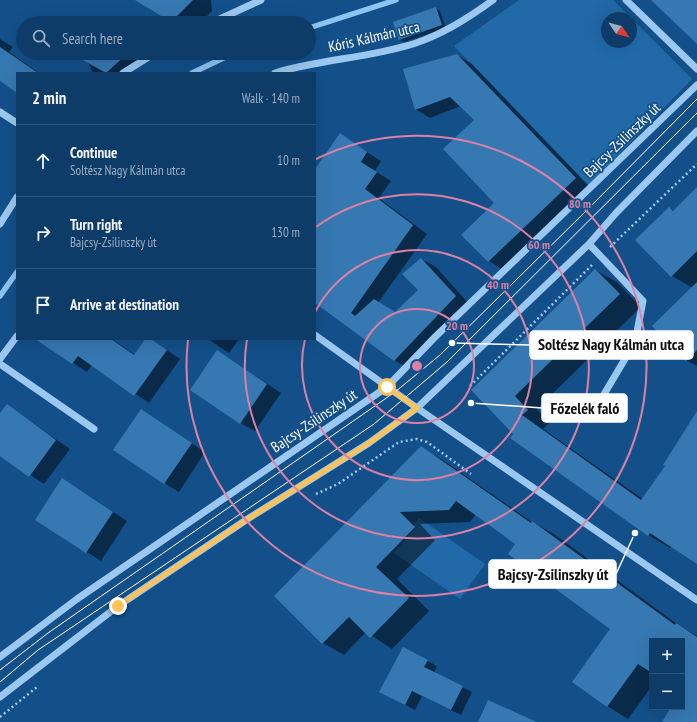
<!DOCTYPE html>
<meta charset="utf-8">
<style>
:root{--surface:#0e3c68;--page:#17436e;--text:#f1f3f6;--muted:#9badc0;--line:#2e567c}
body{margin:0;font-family:"PT Sans Narrow",sans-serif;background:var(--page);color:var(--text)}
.controls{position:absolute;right:12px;bottom:12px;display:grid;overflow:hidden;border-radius:0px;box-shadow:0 4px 16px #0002}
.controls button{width:36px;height:36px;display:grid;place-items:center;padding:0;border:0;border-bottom:1px solid var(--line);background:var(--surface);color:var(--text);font:20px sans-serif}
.compass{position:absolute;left:601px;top:12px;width:36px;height:36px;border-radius:50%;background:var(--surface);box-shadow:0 4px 16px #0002;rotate:125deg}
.stop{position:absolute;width:12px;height:12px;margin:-9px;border:3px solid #ffc259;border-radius:50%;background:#fff}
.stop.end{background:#ffc259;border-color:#fff;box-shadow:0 1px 4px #0008}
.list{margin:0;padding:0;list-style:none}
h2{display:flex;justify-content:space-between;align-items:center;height:52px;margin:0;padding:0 16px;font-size:17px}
h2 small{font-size:13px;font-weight:400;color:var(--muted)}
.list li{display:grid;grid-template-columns:26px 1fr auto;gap:12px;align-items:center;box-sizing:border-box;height:72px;padding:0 16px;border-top:1px solid var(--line)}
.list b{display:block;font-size:15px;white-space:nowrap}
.list p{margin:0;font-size:13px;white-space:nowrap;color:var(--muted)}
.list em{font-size:13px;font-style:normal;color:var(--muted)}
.icon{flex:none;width:22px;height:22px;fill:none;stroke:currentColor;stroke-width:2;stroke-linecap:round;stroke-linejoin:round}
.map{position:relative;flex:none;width:697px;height:722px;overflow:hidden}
.search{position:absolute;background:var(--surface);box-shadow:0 4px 16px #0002;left:16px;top:16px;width:300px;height:44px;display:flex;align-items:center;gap:10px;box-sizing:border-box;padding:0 14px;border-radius:22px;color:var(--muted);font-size:15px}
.panel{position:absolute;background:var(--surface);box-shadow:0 4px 16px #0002;left:16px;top:72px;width:300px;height:268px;border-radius:0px}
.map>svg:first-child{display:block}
</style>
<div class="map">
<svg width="697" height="722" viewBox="0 0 697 722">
<rect width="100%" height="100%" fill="#13508a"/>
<!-- green -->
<path fill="#2269a8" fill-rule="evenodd" d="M519 0H613L692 79 588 186 454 46ZM607 18H631V42H607Z
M419 518 485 564 460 599 394 553 415 528 413 526Z"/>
<!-- shadow -->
<path fill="#0007" d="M137 0H211L212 11 200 23H175Z
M436 8 440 11 446 28 404 42 400 40Z
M99 18 107 23H95Z
M0 39 13 47 9 52 39 73H17V91L0 79Z
M84 53H151L130 73H93Z
M457 55 472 64 590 187 503 270 489 261 462 235 496 203 475 120 461 106 430 118 415 109Z
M340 135 381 161 375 171 391 181 379 198 427 234 378 303 395 313 419 290 421 259 436 267 470 305 409 369 394 360 315 302V171Z
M697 189V366L686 360 693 288 672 276 669 208 675 211Z
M595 270 617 282 641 307 537 409 549 423 543 429 643 499 666 466 697 413V563L672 546 670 548 648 535 514 434 473 390Z
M45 339H112L135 355 147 339H150L180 359 149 403 92 365 87 372 73 363Z
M208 339H239L229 353Z
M218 351 281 393 255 431 240 423Z
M7 405 70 449 44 484 0 455V415Z
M141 410 205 452 179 492 164 483Z
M421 448 443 460 532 522 554 534 680 626 697 636V722H667L672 707H682V641H652V686L628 719 607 706 611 629 517 543 476 514 470 522 420 524 435 540 397 579 429 611 392 649 366 632 344 655 323 643 276 596Z
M77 488 127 521 101 561 36 520Z
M404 648 437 666 434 673 472 692 461 715 422 696 415 710 390 697Z"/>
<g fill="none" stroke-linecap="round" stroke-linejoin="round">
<!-- stream -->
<path stroke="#8cc4f4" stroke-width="5.5" d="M309 28 396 0
M192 73 234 53
M0 296 17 272"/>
</g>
<!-- building -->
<path fill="#3678b2" d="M135 0H193L171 22Z
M651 0H697V44Z
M436 7 442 25 399 40 393 22Z
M0 47 38 73H17V93L0 81Z
M70 53H128L106 73Z
M457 54 576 178 488 262 461 235 494 203 443 149 474 120 450 97 415 110 403 69Z
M340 133 367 152 361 162 377 172 365 189 413 225 351 313 355 316 374 299 395 312 418 290 402 274 421 258 456 296 394 361 315 303V169Z
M697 187V251L671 277 635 240 669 207 673 211Z
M595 269 620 294 515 396 528 410 522 415 641 500 665 466 663 465 697 411V564L650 533 648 536 510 438 513 434 471 390Z
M697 282V350L686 361 652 326Z
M35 339H111L134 355 145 339H151L167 350 134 396 78 356 72 364Z
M217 350 267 384 240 424 190 390Z
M7 404 56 440 29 477 0 456V413Z
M141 409 192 443 164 484 113 450Z
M421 446 531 523 532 521 675 625 676 623 697 637V722H662L671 707H682V641H652V673L638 664 607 707 572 682 610 629 508 554 515 544 456 501 449 510 400 512 415 527 376 567 409 598 370 638 349 617 322 644 274 596Z
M62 478 113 512 86 553 35 520Z
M403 647 428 660 424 667 463 686 451 710 412 691 405 705 379 692Z
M488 700 537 722H478Z"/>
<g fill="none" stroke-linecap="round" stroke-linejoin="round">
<!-- path -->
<path stroke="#9ac8f0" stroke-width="2.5" stroke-dasharray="2 3" stroke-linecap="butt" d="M610 247 697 164
M470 386 592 265
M316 494 338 484 399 442 417 439 427 442 471 474
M0 717 37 687"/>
<!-- minor -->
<path stroke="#9ac8f0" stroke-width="7" d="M626 0 697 69
M211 23 261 0
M123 73 155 53
M275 73C321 59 370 58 416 43 443 34 470 17 493 0
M0 112 17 123
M0 224 17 197
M589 244 643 301 635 342 590 418
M315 335 417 408 697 600
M0 359 17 336
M0 364 94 429
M0 657 77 599 387 387 435 337 697 85
M0 697 118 606 246 520 369 443 417 408 589 244 616 213 697 131"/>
<!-- tram -->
<path stroke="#fff" stroke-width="1" d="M0 670 48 633 395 392 440 355 586 211 697 99
M0 682 38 650 374 424 447 362 697 113"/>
</g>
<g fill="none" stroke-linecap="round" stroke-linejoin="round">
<!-- route -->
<path stroke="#ffc259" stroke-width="5" d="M118 606 246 520 369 443 417 408 387 387"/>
</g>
<!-- distance rings -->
<g fill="none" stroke="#dd80a5" stroke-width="2">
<circle cx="417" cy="366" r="57"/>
<path d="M315 312A115 115 0 1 1 305 339"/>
<path d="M316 227A172 172 0 1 1 247 339"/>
<path d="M316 159A230 230 0 1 1 188 340"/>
</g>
<g text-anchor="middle" stroke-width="3.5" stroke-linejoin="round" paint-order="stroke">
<!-- street labels -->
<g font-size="15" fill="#fff" stroke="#13508a">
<text transform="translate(374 37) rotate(-13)" y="5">Kóris Kálmán utca</text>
<text transform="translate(622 140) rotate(-44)" y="5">Bajcsy-Zsilinszky út</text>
<text transform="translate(314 421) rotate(-34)" y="5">Bajcsy-Zsilinszky út</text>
</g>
</g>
<circle cx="417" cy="366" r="6" fill="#dd80a5" stroke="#13508a" stroke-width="2"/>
<g font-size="12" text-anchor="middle" font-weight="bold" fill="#dd80a5" stroke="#13508a" stroke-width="3.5" stroke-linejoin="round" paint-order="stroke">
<text x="580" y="208">80 m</text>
<text x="539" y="249">60 m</text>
<text x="498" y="289">40 m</text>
<text x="457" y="330">20 m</text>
</g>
<!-- callouts -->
<path fill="none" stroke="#fff" stroke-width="1.5" d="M452 343L530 345M471 403L542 408M635 533L616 574"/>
<g fill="#fff" stroke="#13508a" stroke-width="1.5">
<circle cx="452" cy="343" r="4"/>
<circle cx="471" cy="403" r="4"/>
<circle cx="635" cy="533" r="4"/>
</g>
<g fill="#fff" stroke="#fff" stroke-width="1.5">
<rect x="530" y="331" width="163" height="28" rx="4"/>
<rect x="542" y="394" width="85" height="28" rx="4"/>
<rect x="489" y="560" width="127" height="28" rx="4"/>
</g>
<g font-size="16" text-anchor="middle" font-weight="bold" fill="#111">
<text x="611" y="350">Soltész Nagy Kálmán utca</text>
<text x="585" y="414">Főzelék faló</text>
<text x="553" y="580">Bajcsy-Zsilinszky út</text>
</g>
</svg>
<div class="controls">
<button>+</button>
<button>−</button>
</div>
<svg class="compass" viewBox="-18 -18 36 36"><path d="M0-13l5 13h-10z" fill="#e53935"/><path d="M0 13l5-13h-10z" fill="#9badc0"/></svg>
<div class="stop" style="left:387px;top:387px"></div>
<div class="stop end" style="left:118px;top:606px"></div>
<div class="search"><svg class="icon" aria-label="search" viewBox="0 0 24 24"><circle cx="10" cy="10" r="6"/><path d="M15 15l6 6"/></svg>Search here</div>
<section class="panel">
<h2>2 min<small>Walk · 140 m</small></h2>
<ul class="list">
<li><svg class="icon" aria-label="ahead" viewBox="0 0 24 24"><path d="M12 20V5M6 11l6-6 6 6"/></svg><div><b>Continue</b><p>Soltész Nagy Kálmán utca</p></div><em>10 m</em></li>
<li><svg class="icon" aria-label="right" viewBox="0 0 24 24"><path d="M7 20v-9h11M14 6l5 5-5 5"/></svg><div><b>Turn right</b><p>Bajcsy-Zsilinszky út</p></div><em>130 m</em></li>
<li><svg class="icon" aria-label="arrive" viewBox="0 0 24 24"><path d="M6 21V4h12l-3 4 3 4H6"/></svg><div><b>Arrive at destination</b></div></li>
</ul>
</section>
</div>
